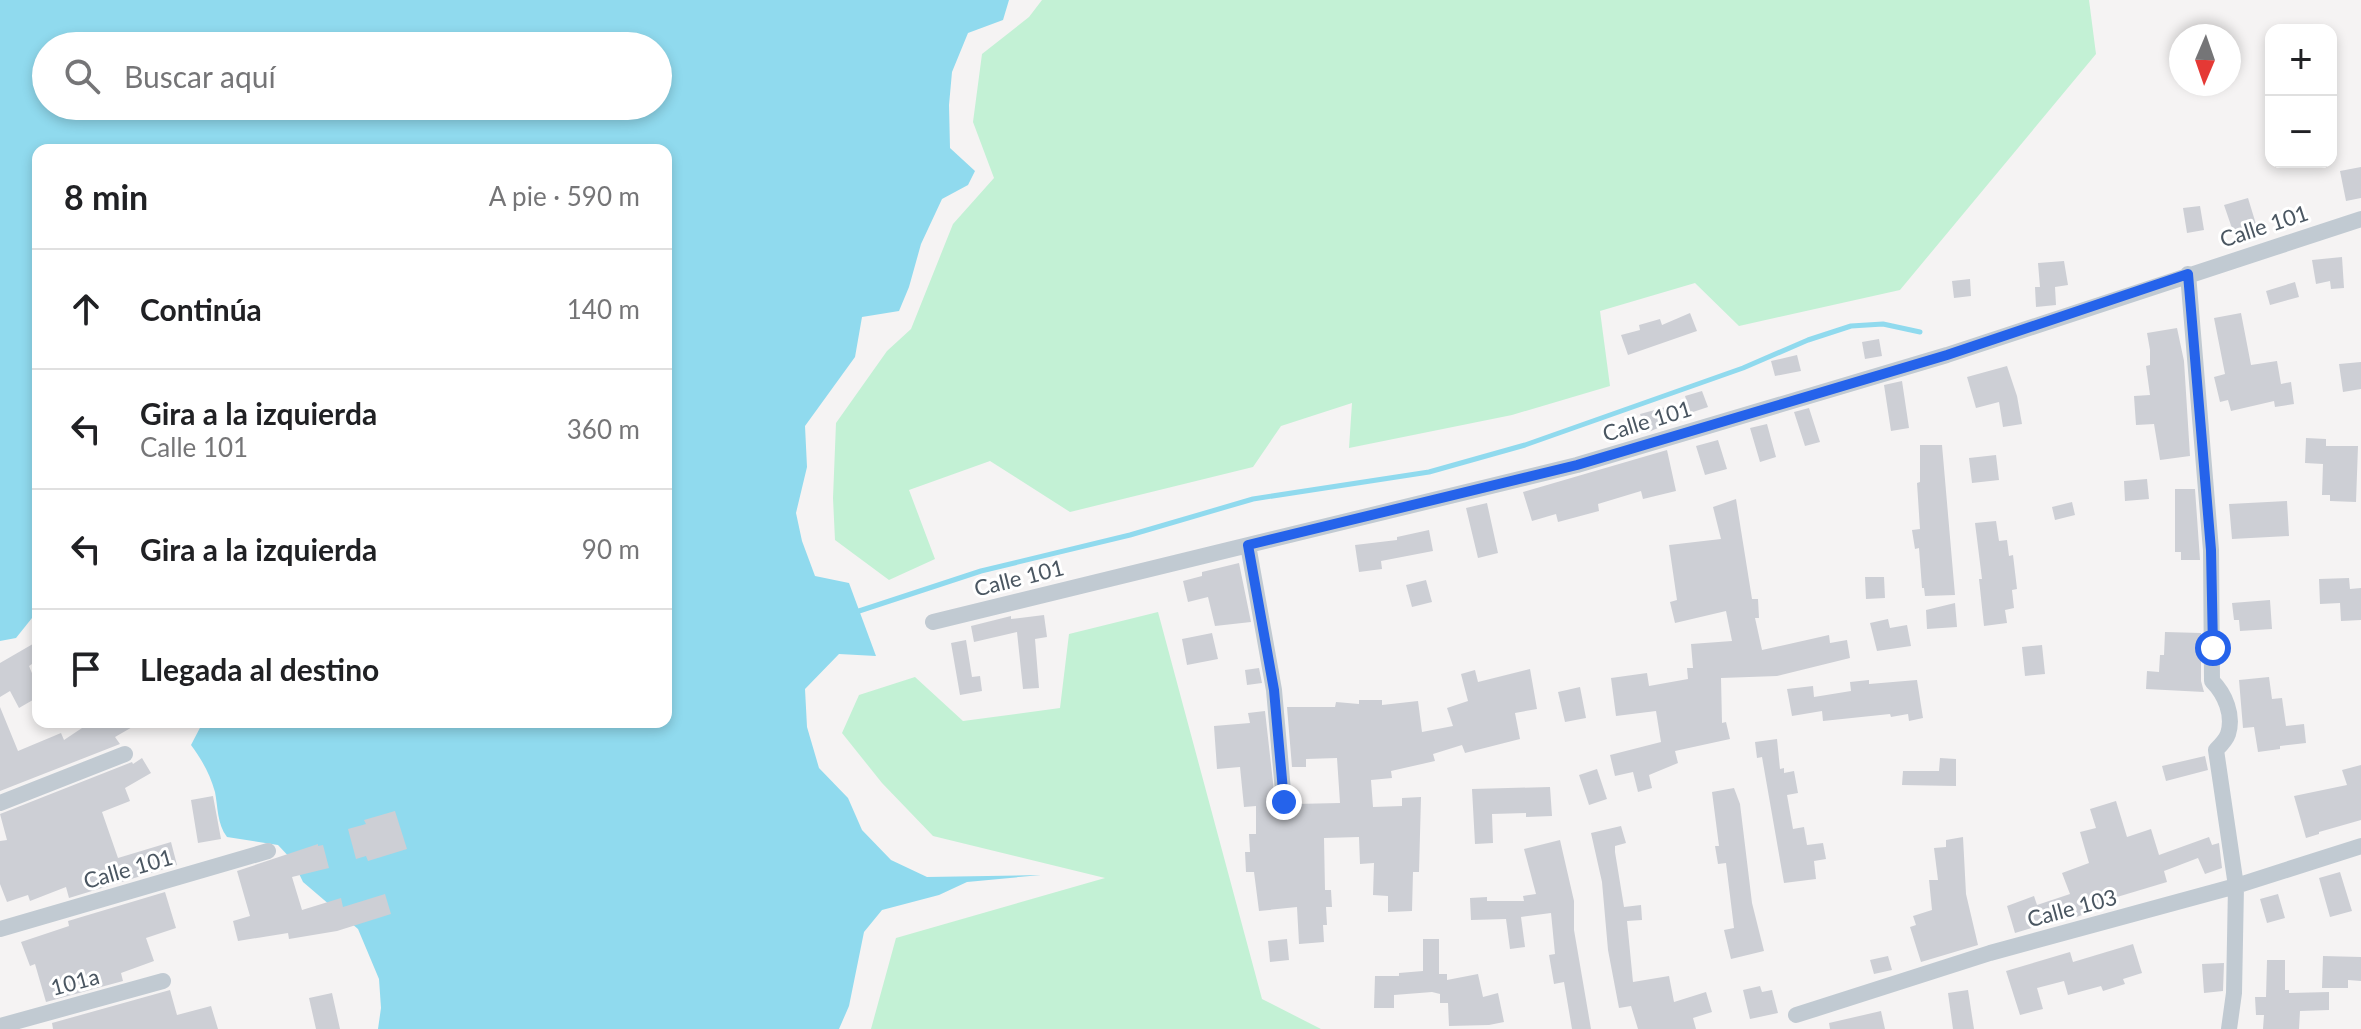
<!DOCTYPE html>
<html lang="es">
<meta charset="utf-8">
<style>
:root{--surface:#fff;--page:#f2f2f2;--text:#202124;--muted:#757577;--line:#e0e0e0}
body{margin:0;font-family:Lato,sans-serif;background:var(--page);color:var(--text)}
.controls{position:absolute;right:24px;top:24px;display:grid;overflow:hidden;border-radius:16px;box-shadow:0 4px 12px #0003}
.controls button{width:72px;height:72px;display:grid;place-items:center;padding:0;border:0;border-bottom:2px solid var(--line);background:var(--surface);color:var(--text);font:40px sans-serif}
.compass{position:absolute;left:2169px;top:24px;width:72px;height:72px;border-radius:50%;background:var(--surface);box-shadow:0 4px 12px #0003;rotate:182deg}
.stop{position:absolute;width:24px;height:24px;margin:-18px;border:6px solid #2563eb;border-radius:50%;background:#fff}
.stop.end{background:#2563eb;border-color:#fff;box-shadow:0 2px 8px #0008}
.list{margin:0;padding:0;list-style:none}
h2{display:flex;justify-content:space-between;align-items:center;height:104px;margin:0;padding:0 32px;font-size:34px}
h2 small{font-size:26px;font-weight:400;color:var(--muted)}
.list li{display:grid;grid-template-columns:52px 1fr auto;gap:24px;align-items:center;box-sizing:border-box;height:120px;padding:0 32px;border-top:2px solid var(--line)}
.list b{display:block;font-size:30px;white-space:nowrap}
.list p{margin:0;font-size:26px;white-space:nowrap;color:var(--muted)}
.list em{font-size:26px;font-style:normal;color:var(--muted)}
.icon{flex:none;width:44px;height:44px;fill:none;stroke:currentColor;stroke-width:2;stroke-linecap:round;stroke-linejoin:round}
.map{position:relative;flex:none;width:2361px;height:1029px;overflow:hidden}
.search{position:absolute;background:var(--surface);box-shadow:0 4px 12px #0003;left:32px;top:32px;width:640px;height:88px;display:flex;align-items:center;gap:20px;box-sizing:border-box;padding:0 28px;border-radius:44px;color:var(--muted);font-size:30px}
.panel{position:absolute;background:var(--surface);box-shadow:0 4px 12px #0003;left:32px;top:144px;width:640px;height:584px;border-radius:16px}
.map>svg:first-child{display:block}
</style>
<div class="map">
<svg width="2361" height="1029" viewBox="0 0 2361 1029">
<rect width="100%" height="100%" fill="#f5f3f3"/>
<!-- green -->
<path fill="#c3f1d5" d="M1042 0H2089L2096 54 1900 290 1739 326 1695 283 1600 311 1610 386 1512 415 1349 448 1352 403 1281 426 1253 467 1070 512 990 461 909 490 935 559 889 580 835 540 833 498 836 423 887 351 911 329 953 224 994 178 973 122 982 54 1029 17Z
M1158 612 1262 999 1321 1029H871L896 938 1105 878 933 836 882 783 842 733 859 695 915 677 963 721 1060 708 1069 634Z"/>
<!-- water -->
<path fill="#90daee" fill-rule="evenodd" d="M0 0H1009L1003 20 968 33 952 72 949 105 950 148 975 171 968 185 942 199 921 244 909 287 899 311 862 317 855 357 805 426 807 467 796 513 802 541 815 576 849 583 876 656 839 654 805 689 807 727 819 768 848 798 862 830 891 860 927 877 1041 875 967 882 939 895 882 910 864 932 849 1006 839 1029H378L381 1008 379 979 358 929 303 882 293 861 278 845 227 837C217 824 218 807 215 792 210 774 202 760 191 745L203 722H666V150H38V619L32 618 16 638 0 641ZM46 46H658V106H46Z"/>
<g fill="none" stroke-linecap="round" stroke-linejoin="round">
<!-- stream -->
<path stroke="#90daee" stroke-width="5" d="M859 611 981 571 1130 535 1253 499 1429 472 1525 445 1743 368 1808 340 1851 326 1883 324 1920 332"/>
</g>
<!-- building -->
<path fill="#cdcfd5" d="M2361 167V198L2346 201 2340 171Z
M2248 198 2259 234 2236 240 2224 205Z
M2200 206 2204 230 2187 233 2183 208Z
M2342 257 2344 288 2331 289 2330 281 2316 284 2312 260Z
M2064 261 2068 285 2055 287 2056 305 2036 307 2035 287H2040L2038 263Z
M1970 279 1971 296 1954 298 1952 281Z
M2295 282 2299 297 2270 305 2266 291Z
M1690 313 1697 331 1628 355 1621 335 1640 330 1639 325 1660 319 1662 325Z
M2241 313 2251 365 2277 361 2281 384 2291 382 2294 404 2275 407 2274 401 2231 411 2228 400 2220 402 2214 377 2225 374 2214 318Z
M2177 328 2184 361 2190 456 2160 460 2154 424 2136 425 2134 396 2150 395 2146 366 2150 365V350L2147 333Z
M1879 339 1882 356 1865 359 1862 342Z
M1797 355 1801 371 1775 376 1771 361Z
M2361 362V389L2343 392 2339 364Z
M2007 366 2017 396 2022 424 2003 427 1999 402 1976 408 1967 377Z
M1902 381 1909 428 1891 431 1884 385Z
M1702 391 1708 407 1690 413 1685 396Z
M1666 407 1670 423 1646 433 1640 414Z
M1809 408 1820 442 1805 446 1794 412Z
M1767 424 1776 457 1760 462 1750 428Z
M2306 438 2326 439V446H2358L2356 502 2330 501V495H2322L2323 464 2305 463Z
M1718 440 1727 469 1705 475 1696 446Z
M1920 445H1942L1955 595 1925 596 1924 588H1922L1919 548 1915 549 1912 530 1920 529 1917 483 1920 482Z
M1667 450 1676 491 1643 499 1641 491 1598 504 1599 511 1558 522 1556 514 1532 521 1523 492Z
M1996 455 1999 480 1972 483 1969 458Z
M2147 479 2149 499 2125 501 2124 481Z
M2175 489H2195L2200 560H2181V552H2175Z
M1736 499 1752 599H1758L1759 618H1755L1762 650 1829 635 1830 643 1847 640 1850 658 1777 676 1721 678 1722 723 1726 722 1730 739 1675 751 1678 763 1649 775 1652 788 1638 792 1633 772 1615 776 1610 755 1661 742 1656 711 1616 716 1611 678 1647 673 1649 686 1688 679 1687 668H1693L1691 644 1732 641 1726 611 1675 623 1670 602 1677 600 1669 545 1721 539 1713 507Z
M2287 501 2289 536 2232 539 2229 504Z
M2072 502 2075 515 2055 520 2052 507Z
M1487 503 1498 553 1478 558 1466 508Z
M1996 521 1999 541 2007 540 2009 556 2013 555 2017 589 2012 590 2014 608 2005 610 2007 623 1984 626 1979 579H1982L1975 523Z
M1429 530 1433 551 1381 561 1382 569 1359 572 1355 545 1397 540V537Z
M1239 563 1251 622 1215 626 1208 597 1188 602 1183 581 1202 576V572Z
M1865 577H1884L1885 598 1866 599Z
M2349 578 2350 589 2361 588V620L2341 621 2340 603 2320 604 2319 579Z
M1426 580 1432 602 1412 607 1406 585Z
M2270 600 2272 629 2240 631 2239 620H2234L2232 603Z
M1955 603 1957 627 1927 629 1926 610Z
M1044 615 1047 637 1035 639 1039 688 1023 689 1017 632 974 642 971 626 1011 616V619Z
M1888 619 1890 628 1907 625 1911 646 1877 651 1870 623Z
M2165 632 2201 633V681L2204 692 2146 689 2147 671 2159 672 2160 655H2164Z
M1212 633 1218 659 1187 665 1182 639Z
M966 640 972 677 980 676 982 691 960 695 951 643Z
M38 641V660L29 666 37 685 32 687 38 697 19 708 10 691 0 697V663Z
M2042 645 2045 674 2025 676 2022 647Z
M1259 668 1262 683 1247 685 1245 670Z
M1530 669 1537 709 1515 713 1520 739 1465 753 1462 745 1433 754 1435 761 1391 771 1392 778 1371 780 1373 807 1402 806V798L1421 797 1419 872H1413L1412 911 1388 912V896L1373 895 1374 863 1360 864 1359 837 1324 838 1325 890H1331L1332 907H1326L1327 925H1323L1324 942 1299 944 1297 907 1259 911 1254 872H1246L1245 852H1250L1249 834H1256V806L1244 807 1240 767 1217 769 1214 726 1250 723 1248 713 1265 711 1276 809 1284 813 1291 810 1295 804 1340 803 1337 758 1306 759V767H1292L1287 707H1335L1336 702 1359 704V700H1382V705L1418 701 1422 732 1453 726 1447 708 1468 701 1461 674 1475 670 1478 682Z
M2269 677 2272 699 2282 698 2286 726 2304 724 2306 743 2280 746V749L2258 752 2254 727 2243 728 2239 680Z
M1869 680V684L1917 680 1923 718 1909 721 1908 714 1891 717 1890 714 1823 721 1822 711 1792 716 1787 689 1813 686 1814 697 1851 691 1850 682Z
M1580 687 1586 718 1565 722 1558 692Z
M0 707 18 751 61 733 64 740 91 722H141L115 737 120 744 0 791Z
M1777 739 1780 769 1784 768V773L1794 771 1798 793 1787 795 1793 829 1804 827 1807 845 1823 843 1826 859 1814 861 1816 879 1784 883 1762 757 1757 758 1755 742Z
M2205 756 2208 770 2166 781 2162 766Z
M142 758 151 773 125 788 130 801 102 812 118 858 171 842 177 865 69 898 66 887 30 901 28 895 7 902 0 884V841L7 840 0 814 132 762 133 764Z
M1940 758 1956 759V786L1902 785 1903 771H1939Z
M2361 765V820L2319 832V834L2306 838 2294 796 2347 785 2342 770Z
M1597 769 1607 799 1589 805 1579 775Z
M1550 787 1552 816 1526 817V813L1492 814 1493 843 1475 844 1472 789Z
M1734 788 1740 804 1752 903 1764 951 1731 959 1724 930 1734 928 1726 863 1718 864 1715 846H1719L1712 792Z
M213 796 221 839 198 843 191 800Z
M2116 801 2127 837 2151 829 2159 855 2209 837 2212 845 2219 843 2222 868 2205 874 2198 858 2164 871 2167 882 2097 903 2099 909 2068 920 2067 917 2015 933 2007 906 2034 896 2037 905 2070 894 2062 873 2089 863 2080 832 2096 828 2090 809Z
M395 811 407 849 368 861 366 856 356 859 348 829 366 824 364 820Z
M1621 826 1626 843 1615 846V852L1624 907 1641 905 1642 920 1627 921 1633 982 1669 976 1674 1002 1706 992 1712 1012 1693 1018 1696 1029H1638L1631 1006 1619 1008 1608 950 1602 882 1591 833Z
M1963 837 1966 894 1978 945 1921 962 1910 927 1916 925 1913 916 1932 910 1929 880H1938L1934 848 1946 847V840Z
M1560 840 1574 901V930L1591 1029H1572L1564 982 1554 984 1549 955 1555 954 1551 913 1521 917 1525 947 1510 949 1506 919 1471 920 1470 898 1487 897V901H1524L1523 896 1536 894 1524 849Z
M318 844V846L323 845 329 868 292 877 302 910 341 898 343 907 385 894 391 914 337 931 289 939 288 933 238 941 233 921 250 916 237 871Z
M2340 872 2352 911 2330 917 2319 878Z
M165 892 176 928 146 938 154 961 121 973 123 981 46 1002 35 964 30 966 21 942 69 926 68 921Z
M2278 894 2285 918 2267 923 2260 899Z
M1287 939 1289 960 1270 962 1268 941Z
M1423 939H1439V974H1447V980L1478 974 1483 997 1498 993 1504 1022 1489 1025 1449 1026 1448 1003H1440V994L1432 992 1394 995V1008H1374L1375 976H1399V973L1423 971Z
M2133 944 2142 973 2123 979 2125 984 2103 991 2101 986 2068 995 2064 981 2037 988 2043 1009 2020 1015 2006 971 2070 952 2073 962Z
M1888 956 1892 970 1874 974 1870 960Z
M2323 956 2361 957V981L2348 980V988H2322Z
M2267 960H2285V990H2289V993L2329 992V1010L2300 1011 2299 1029H2263L2264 1015H2256L2255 997H2266Z
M2224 963 2223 991 2204 993 2202 964Z
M1760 986 1762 992 1772 990 1778 1013 1750 1019 1743 990Z
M170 990 177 1015 211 1006 218 1029H53L52 1023Z
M1968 990 1974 1029H1953L1948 993Z
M332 993 340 1029H316L309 998Z
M1881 1011 1885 1029H1830L1829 1023Z"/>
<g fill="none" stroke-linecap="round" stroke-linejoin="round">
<!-- street -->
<path stroke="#c1cad2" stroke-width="16" d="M2188 274 2211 550 2212 681C2225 694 2234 715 2228 734 2226 740 2220 746 2216 750L2236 886 2234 993 2229 1029
M1248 545 1274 690 1284 802
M933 622 1577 465 1947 355 2361 219
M0 803 125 754
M0 929 268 851
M1796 1015 1990 953 2236 886 2361 846
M0 1026 163 981"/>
</g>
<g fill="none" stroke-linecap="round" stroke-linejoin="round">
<!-- route -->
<path stroke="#2563eb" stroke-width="10" d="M1284 802 1274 690 1248 545 1577 465 1947 355 2188 274 2211 550 2213 648"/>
</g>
<g text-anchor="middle" stroke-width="6" stroke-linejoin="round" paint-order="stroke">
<!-- street labels -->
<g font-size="22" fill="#4a5661" stroke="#fff">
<text transform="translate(2264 226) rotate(-18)" y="8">Calle 101</text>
<text transform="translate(1647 421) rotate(-17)" y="8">Calle 101</text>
<text transform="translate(1019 578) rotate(-14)" y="8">Calle 101</text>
<text transform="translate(128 869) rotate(-16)" y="8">Calle 101</text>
<text transform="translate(2072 908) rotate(-15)" y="8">Calle 103</text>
<text transform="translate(75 982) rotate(-15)" y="8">101a</text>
</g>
</g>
</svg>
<div class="controls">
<button>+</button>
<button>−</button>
</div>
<svg class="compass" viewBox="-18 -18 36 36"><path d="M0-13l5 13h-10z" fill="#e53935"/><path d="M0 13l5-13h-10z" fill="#757577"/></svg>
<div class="stop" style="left:2213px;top:648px"></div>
<div class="stop end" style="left:1284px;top:802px"></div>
<div class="search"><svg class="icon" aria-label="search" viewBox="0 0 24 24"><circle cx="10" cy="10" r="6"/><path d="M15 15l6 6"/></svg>Buscar aquí</div>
<section class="panel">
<h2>8 min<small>A pie · 590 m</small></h2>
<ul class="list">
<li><svg class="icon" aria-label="ahead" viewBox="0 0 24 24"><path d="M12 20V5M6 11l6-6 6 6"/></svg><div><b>Continúa</b></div><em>140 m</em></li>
<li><svg class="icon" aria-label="left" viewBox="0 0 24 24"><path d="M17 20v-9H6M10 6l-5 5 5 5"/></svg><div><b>Gira a la izquierda</b><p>Calle 101</p></div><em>360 m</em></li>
<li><svg class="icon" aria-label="left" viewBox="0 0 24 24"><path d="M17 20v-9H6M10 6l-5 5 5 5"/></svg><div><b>Gira a la izquierda</b></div><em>90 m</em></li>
<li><svg class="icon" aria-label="arrive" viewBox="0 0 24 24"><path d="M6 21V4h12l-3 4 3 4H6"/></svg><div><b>Llegada al destino</b></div></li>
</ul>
</section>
</div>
